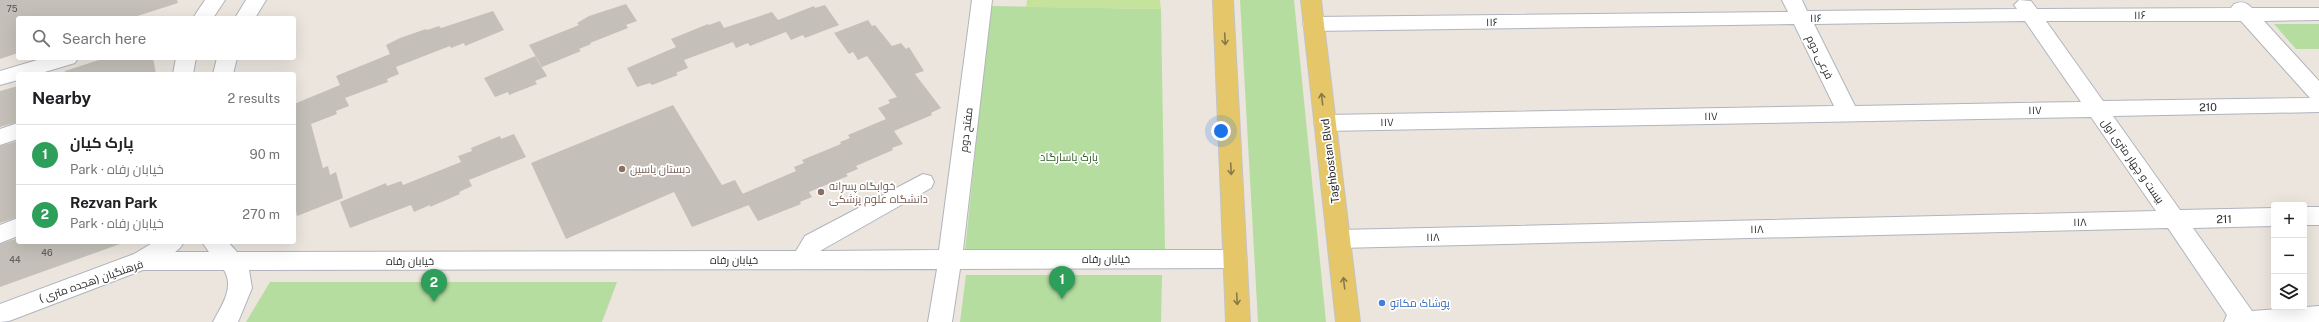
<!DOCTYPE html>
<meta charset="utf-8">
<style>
:root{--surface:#fff;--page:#f6f6f6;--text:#202124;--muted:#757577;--line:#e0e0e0;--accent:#ea580c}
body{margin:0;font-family:"Public Sans",Cairo,sans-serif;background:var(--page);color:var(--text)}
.controls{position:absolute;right:12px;bottom:12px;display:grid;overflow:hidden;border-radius:4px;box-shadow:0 4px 16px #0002}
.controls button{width:36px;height:36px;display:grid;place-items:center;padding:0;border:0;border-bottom:1px solid var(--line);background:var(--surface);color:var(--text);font:20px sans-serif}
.you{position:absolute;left:1221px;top:131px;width:14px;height:14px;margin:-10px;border:3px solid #fff;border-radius:50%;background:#1a73e8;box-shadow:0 0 0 6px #1a73e833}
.badge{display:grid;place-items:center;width:26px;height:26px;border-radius:50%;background:var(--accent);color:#fff;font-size:13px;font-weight:700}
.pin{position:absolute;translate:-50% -33px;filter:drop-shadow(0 1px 2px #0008)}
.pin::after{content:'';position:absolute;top:21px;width:14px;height:12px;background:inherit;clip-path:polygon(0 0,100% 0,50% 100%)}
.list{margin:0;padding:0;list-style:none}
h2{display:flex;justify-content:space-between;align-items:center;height:52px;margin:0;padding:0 16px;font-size:17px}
h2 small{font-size:13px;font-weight:400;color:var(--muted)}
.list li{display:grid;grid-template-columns:26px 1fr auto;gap:12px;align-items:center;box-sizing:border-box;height:60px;padding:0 16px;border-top:1px solid var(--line)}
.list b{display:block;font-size:15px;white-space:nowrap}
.list p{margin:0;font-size:13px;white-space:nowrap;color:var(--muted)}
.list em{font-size:13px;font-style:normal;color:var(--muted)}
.icon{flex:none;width:22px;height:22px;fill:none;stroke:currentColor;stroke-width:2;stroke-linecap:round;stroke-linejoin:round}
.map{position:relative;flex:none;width:2319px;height:322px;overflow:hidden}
.search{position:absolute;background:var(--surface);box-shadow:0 4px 16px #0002;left:16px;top:16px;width:280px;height:44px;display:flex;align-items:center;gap:10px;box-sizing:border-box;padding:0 14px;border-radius:4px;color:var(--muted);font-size:15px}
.panel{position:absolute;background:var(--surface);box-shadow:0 4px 16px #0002;left:16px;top:72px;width:280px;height:172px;border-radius:4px}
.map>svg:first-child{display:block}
</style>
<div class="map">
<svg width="2319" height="322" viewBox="0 0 2319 322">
<rect width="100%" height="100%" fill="#ebe5de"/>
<!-- green -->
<path fill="#b5dd9f" d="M1240 0H1294L1326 322H1258Z
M990 6 1161 9 1165 251H965Z
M2274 24H2319V49H2296Z
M966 275H1162L1161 322H960Z
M270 282H617L602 322H246Z"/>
<!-- pitch -->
<path fill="#c6e39c" d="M1027 0H1160L1161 9 1026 7Z"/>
<!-- building -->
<path fill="#c4c0b9" d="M0 0H177L178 3 131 18H18V53L0 59Z
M626 4 637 21 626 25 628 28 590 43 591 44 579 49 581 51 542 67 529 45 579 25 577 23 589 16Z
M825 5 839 25 805 38 803 35 791 40 786 32 750 46 748 43 736 48 733 42 684 60 688 68 676 73 678 75 652 85 650 83 637 87 627 68 676 47 671 39 708 24 709 25 720 21 724 28 772 12 778 20 814 6 815 8Z
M493 11 504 30 465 46 464 43 451 48 450 46 396 67 399 74 387 79 388 82 345 98 349 106 336 111 337 114 311 124 323 168 328 166 330 175 336 172 343 198 297 216 294 202V104L340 85 336 76 390 54 386 45 400 38 426 29 427 30 439 26 441 28Z
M868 20 872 26 875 25 892 46 901 43 906 49 909 47 924 71 915 74 941 108 931 113 932 115 894 131 903 144 892 148 893 150 856 166 858 169 846 174 848 176 809 192 812 197 800 202 801 204 758 221 742 194 796 171 794 167 804 163 802 160 841 144 840 142 850 138 848 135 886 119 878 108 890 103 888 100 897 97 867 56 858 60 853 52 849 54 834 33Z
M535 56 547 76 535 81 537 84 509 95 508 92 495 97 484 78Z
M105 58H153L156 74H65V71Z
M18 86V122L0 127V91Z
M673 105 720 182 722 185 735 180 749 205 692 227 674 192 566 239 531 163Z
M514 134 526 157 469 180 472 186 459 192 460 194 430 207V205L414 212 411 205 350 228 340 202 386 183 387 186 401 181 403 185 461 162 458 156 472 151 471 148 500 136 501 139Z
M18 141V217L0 223V146Z
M18 238V242H119L120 244 0 287V244Z"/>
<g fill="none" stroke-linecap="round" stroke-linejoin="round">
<!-- minor casing -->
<g stroke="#b1b4bd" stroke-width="2">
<path id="minor" d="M205 0H225L213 18H193Z
M246 0H266L255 18H235Z
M972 0H992L963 250H1235L1243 252 1247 259 1243 266 1235 268 960 269 952 322H928L937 269 249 270 252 288 238 322H213C221 306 235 288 224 270H143L9 321 0 322V304L134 254 154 242H184L180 248 175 252H209L202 242H228L237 252 796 251 805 236 923 174 931 176 934 182 931 188 820 251 939 250Z
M1782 0H1802L1807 11 2017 9 2014 5 2019 0 2031 1 2037 9 2231 8 2234 4C2242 1 2246 2 2252 8H2319V20L2264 21 2319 81V112L2113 116 2180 210 2274 208V226L2193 228 2252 311 2319 306V322H2224L2227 315 2168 228 1339 248 1331 245 1327 239 1331 233 1339 230 2156 211 2091 117 1325 131 1317 128 1314 123 1317 118 1325 115 1834 106 1794 24 1313 31 1306 29 1303 24 1306 19 1313 17 1788 12ZM2025 21 2081 102 1855 106 1814 24ZM2046 21H2241L2310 98 2103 101Z
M44 58H78L75 63 38 74H18V80L0 85V71Z
M176 58H196L193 74H173Z
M217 58H237L233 74H213Z
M18 123V139L0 145V129Z
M2304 207H2319V225H2304Z
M18 218V236L0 243V225Z"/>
</g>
<!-- major casing -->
<g stroke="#c4c4c4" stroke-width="2">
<path id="major" d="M1213 0H1233L1250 322H1226Z
M1301 0H1321L1360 322H1336Z"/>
</g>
<!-- minor -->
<use href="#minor" fill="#fff" fill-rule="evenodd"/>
<!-- major -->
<use href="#major" fill="#e5c76a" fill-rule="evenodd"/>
</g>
<!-- one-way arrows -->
<defs><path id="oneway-shaft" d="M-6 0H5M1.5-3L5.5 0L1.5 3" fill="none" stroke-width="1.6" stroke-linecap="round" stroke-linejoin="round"/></defs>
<g stroke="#88794a">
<use href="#oneway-shaft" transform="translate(1225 39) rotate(87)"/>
<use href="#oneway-shaft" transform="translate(1322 99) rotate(-97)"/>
<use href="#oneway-shaft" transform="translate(1231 169) rotate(87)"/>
<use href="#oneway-shaft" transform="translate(1344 283) rotate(-97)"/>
<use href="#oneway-shaft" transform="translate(1237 299) rotate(87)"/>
</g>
<!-- markers -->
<g fill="#8d6e63" stroke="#fff" stroke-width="1.5">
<circle cx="622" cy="169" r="4"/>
<circle cx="821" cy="192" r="4"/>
</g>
<circle fill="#3f7fe0" stroke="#fff" stroke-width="1.5" cx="1382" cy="303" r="4"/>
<g text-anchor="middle" stroke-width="3.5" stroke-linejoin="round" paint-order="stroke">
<!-- number labels -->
<g font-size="9" fill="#51504e">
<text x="12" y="12">75</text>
<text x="47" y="256">46</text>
<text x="15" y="263">44</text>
</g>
<!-- street labels -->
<g font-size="11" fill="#2b2b2b" stroke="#fff">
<text x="2140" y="19">۱۱۶</text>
<text transform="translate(1816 18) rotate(-1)" y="4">۱۱۶</text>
<text transform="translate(1492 22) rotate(-1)" y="4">۱۱۶</text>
<text transform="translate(1820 57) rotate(64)" y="4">فرعی دوم</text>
<text transform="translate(2208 107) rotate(-1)" y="4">210</text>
<text transform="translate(2035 110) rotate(-1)" y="4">۱۱۷</text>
<text transform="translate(1711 116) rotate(-1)" y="4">۱۱۷</text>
<text transform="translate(1387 122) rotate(-1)" y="4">۱۱۷</text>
<text transform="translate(966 130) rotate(-83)" y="4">مفتح دوم</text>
<text transform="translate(1330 161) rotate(-97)" y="4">Taghbostan Blvd</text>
<text transform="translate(2133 161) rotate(55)" y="4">بیست و چهار متری اول</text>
<text transform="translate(2224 219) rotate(-2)" y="4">211</text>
<text transform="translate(2080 222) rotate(-1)" y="4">۱۱۸</text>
<text transform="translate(1757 229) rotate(-1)" y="4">۱۱۸</text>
<text transform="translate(1433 237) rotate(-1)" y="4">۱۱۸</text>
<text x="1106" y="263">خیابان رفاه</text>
<text x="734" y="264">خیابان رفاه</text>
<text x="410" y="265">خیابان رفاه</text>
<text transform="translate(91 281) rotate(-19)" y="4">فرهنگیان (هجده متری )</text>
</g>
<!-- park labels -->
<g font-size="11" fill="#2f6221" stroke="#fff">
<text x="1069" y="161">پارک پاسارگاد</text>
</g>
<!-- education labels -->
<g font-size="11" fill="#785e54" stroke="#fff" text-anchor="start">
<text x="630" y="173">دبستان یاسین</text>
<text x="829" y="190">خوابگاه پسرانه<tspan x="829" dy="13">دانشگاه علوم پزشکی</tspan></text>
</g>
<!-- shop labels -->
<g font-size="11" fill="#366cbe" stroke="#fff" text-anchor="start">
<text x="1390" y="307">پوشاک مکاتو</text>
</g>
</g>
</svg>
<div class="controls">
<button>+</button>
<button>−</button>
<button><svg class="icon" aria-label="layers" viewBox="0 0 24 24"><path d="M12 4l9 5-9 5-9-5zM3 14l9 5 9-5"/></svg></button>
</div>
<div class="you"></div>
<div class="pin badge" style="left:1062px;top:299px;background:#2e9e5b">1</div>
<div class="pin badge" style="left:434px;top:302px;background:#2e9e5b">2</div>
<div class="search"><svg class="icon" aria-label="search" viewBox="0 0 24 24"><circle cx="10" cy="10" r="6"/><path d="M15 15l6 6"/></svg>Search here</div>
<section class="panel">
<h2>Nearby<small>2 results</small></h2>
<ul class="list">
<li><span class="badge" style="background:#2e9e5b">1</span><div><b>پارک کیان</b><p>Park · خیابان رفاه</p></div><em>90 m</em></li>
<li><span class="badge" style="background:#2e9e5b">2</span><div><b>Rezvan Park</b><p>Park · خیابان رفاه</p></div><em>270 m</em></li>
</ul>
</section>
</div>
